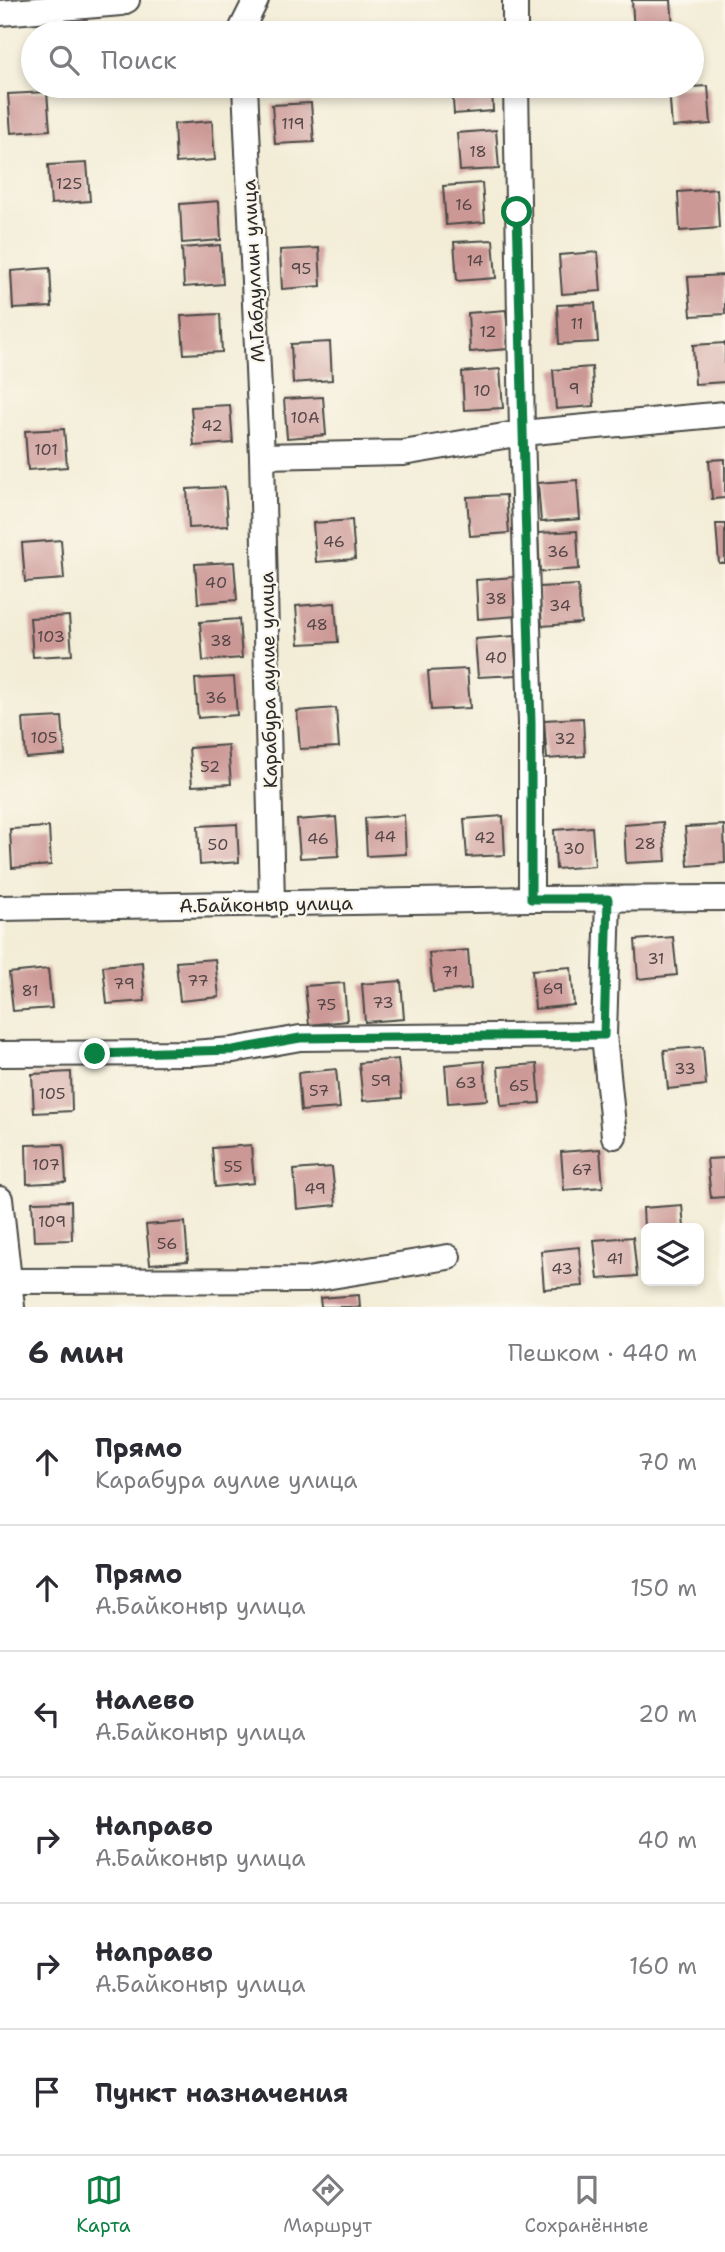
<!DOCTYPE html>
<html lang="ru">
<meta charset="utf-8">
<style>
:root{--surface:#fff;--page:#f7f7f7;--text:#2b2b33;--muted:#7c7c81;--line:#e1e1e2;--accent:#0b8043}
body{margin:0;font-family:"Shantell Sans",sans-serif;background:var(--page);color:var(--text)}
.controls{position:absolute;right:21px;bottom:21px;display:grid;overflow:hidden;border-radius:10px;box-shadow:0 4px 10px #0003}
.controls button{width:63px;height:63px;display:grid;place-items:center;padding:0;border:0;border-bottom:2px solid var(--line);background:var(--surface);color:var(--text);font:35px sans-serif}
.stop{position:absolute;width:21px;height:21px;margin:-16px;border:5px solid #0b8043;border-radius:50%;background:#fff}
.stop.end{background:#0b8043;border-color:#fff;box-shadow:0 2px 7px #0008}
.list{margin:0;padding:0;list-style:none}
h2{display:flex;justify-content:space-between;align-items:center;height:91px;margin:0;padding:0 28px;font-size:30px}
h2 small{font-size:23px;font-weight:400;color:var(--muted)}
.list li{display:grid;grid-template-columns:46px 1fr auto;gap:21px;align-items:center;box-sizing:border-box;height:126px;padding:0 28px;border-top:2px solid var(--line)}
.list b{display:block;font-size:26px;white-space:nowrap}
.list p{margin:0;font-size:23px;white-space:nowrap;color:var(--muted)}
.list em{font-size:23px;font-style:normal;color:var(--muted)}
.icon{flex:none;width:38px;height:38px;fill:none;stroke:currentColor;stroke-width:2;stroke-linecap:round;stroke-linejoin:round}
.map{position:relative;flex:none;width:725px;height:1307px;overflow:hidden}
.search{position:absolute;background:var(--surface);box-shadow:0 4px 10px #0003;left:21px;right:21px;top:21px;height:77px;display:flex;align-items:center;gap:18px;box-sizing:border-box;padding:0 24px;border-radius:38px;color:var(--muted);font-size:26px}
.sheet{height:847px;background:var(--surface)}
nav{display:flex;justify-content:space-around;align-items:center;box-sizing:border-box;height:98px;border-top:2px solid var(--line);background:var(--surface);font-size:19px;color:var(--muted)}
nav a{display:grid;justify-items:center;gap:4px}
nav .on{color:var(--accent)}
.map>svg:first-child{display:block}
</style>
<div class="map">
<svg width="725" height="1307" viewBox="0 0 725 1307">
<rect width="100%" height="100%" fill="#fbf7ec"/>
<filter id="ink" filterUnits="userSpaceOnUse"><feTurbulence type="fractalNoise" baseFrequency=".0143" numOctaves="2"/><feDisplacementMap in="SourceGraphic" scale="14" xChannelSelector="R" yChannelSelector="G"/><feConvolveMatrix kernelMatrix="1 2 1 2 8 2 1 2 1" color-interpolation-filters="sRGB"/></filter>
<filter id="wash" filterUnits="userSpaceOnUse"><feTurbulence type="fractalNoise" baseFrequency=".00686" numOctaves="4" result="noise"/><feDisplacementMap in="SourceGraphic" scale="28" xChannelSelector="R" yChannelSelector="G"/><feGaussianBlur stdDeviation="1.57" result="paint"/><feColorMatrix in="noise" values="0 0 0 0 0 0 0 0 0 0 0 0 0 0 0 0 0 1.4 0 .05"/><feComposite in="paint" operator="in"/></filter>
<g filter="url(#wash)">
<rect width="100%" height="100%" fill="#f3edd7"/>
<g id="blocks">
<!-- building -->
<path fill="#cc9896" d="M632 0H671L673 29 634 32Z
M82 86H122V88L82 90Z
M452 86H492L493 111 454 114Z
M708 86 711 124 672 127 669 88Z
M47 92 50 130 11 133 8 94Z
M311 103 314 142 275 144 272 105Z
M212 121 215 160 176 163 174 124Z
M496 130 499 169 460 171 457 133Z
M87 163 90 201 51 204 48 165Z
M482 183 485 222 446 225 443 186Z
M717 189 719 228 680 231 678 192Z
M219 201 221 240 182 243 180 204Z
M493 240 496 278 457 281 454 242Z
M220 245 223 284 184 287 182 248Z
M319 248 321 286 282 289 280 250Z
M598 252 601 291 562 294 559 255Z
M50 268 52 307 13 309 11 271Z
M725 275V314L691 316 688 277Z
M595 303 598 342 559 344 557 305Z
M506 310 509 349 470 352 468 313Z
M220 314 222 352 184 354 181 316Z
M330 342 332 380 293 383 291 344Z
M725 343V382L695 384 693 345Z
M592 367 594 406 556 409 553 370Z
M500 369 503 408 464 410 462 372Z
M323 397 326 435 287 438 284 399Z
M230 405 233 443 194 446 191 407Z
M64 429 67 467 28 470 25 431Z
M725 459V498L712 499 709 460Z
M577 480 580 519 541 522 538 483Z
M225 487 228 526 189 528 187 489Z
M506 495 509 533 470 536 467 497Z
M352 520 355 559 316 562 313 523Z
M716 524H725V563H719Z
M577 531 579 569 540 572 538 533Z
M61 540 64 579 25 582 22 543Z
M234 562 237 600 198 603 195 564Z
M514 577 517 616 478 619 476 580Z
M578 585 581 623 542 626 539 587Z
M335 603 338 642 299 644 296 606Z
M69 616 72 655 33 657 30 618Z
M239 619 242 658 203 661 200 622Z
M514 636 517 675 478 677 475 639Z
M467 669 470 708 431 710 428 671Z
M234 677 237 715 198 718 195 679Z
M336 708 339 747 300 749 297 711Z
M62 717 65 755 26 758 23 719Z
M583 718 585 756 547 759 544 720Z
M228 745 231 784 192 786 189 748Z
M404 815 406 854 367 856 365 818Z
M503 816 505 855 467 857 464 819Z
M336 817 339 856 300 858 297 820Z
M663 822 666 861 626 863 624 825Z
M237 824 239 862 200 865 198 826Z
M724 825 725 863 688 866 685 827Z
M49 827 51 865 12 868 10 829Z
M592 827 595 866 556 869 554 830Z
M673 937 677 975 638 979 635 940Z
M468 950 471 989 433 992 429 953Z
M215 959 219 997 180 1001 176 962Z
M142 962 145 1001 107 1004 103 966Z
M571 967 574 1005 535 1009 532 970Z
M48 969 52 1008 13 1011 9 973Z
M401 981 404 1019 365 1022 362 984Z
M344 983 347 1021 309 1025 305 986Z
M703 1047 706 1085 668 1089 664 1050Z
M398 1059 402 1098 363 1101 359 1063Z
M484 1061 487 1100 448 1103 445 1065Z
M537 1064 540 1103 501 1106 498 1067Z
M336 1069 340 1108 301 1111 298 1073Z
M71 1072 72 1111 34 1113 32 1074Z
M64 1144 66 1182 27 1184 26 1145Z
M251 1145 254 1183 215 1187 212 1148Z
M600 1149 603 1187 564 1190 561 1152Z
M725 1158V1197L711 1198 707 1159Z
M332 1167 336 1205 297 1209 294 1170Z
M71 1201 72 1240 34 1241 32 1202Z
M682 1205 684 1228H644L643 1208Z
M185 1222 188 1261 150 1264 146 1225Z
M633 1237 637 1276 598 1279 594 1240Z
M579 1247 583 1286 544 1289 541 1251Z
M359 1295 360 1307H321L320 1298Z"/>
</g>
</g>
<g filter="url(#ink)">
<use href="#blocks" fill-opacity="0" stroke="#494845" stroke-width="2"/>
<g fill="none" stroke-linecap="round" stroke-linejoin="round">
<!-- minor casing -->
<g stroke="#494845" stroke-width="28">
<path id="minor" d="M515 0V33
M0 13 121 3 127 0
M242 33V28L256 0
M245 86 262 456 272 904
M516 86 522 433 531 723V899
M262 456 403 453 522 433 725 414
M608 899 604 1035 614 1136
M0 908 531 899 725 898
M0 1054 192 1053 233 1050 300 1038 604 1035
M0 1199 12 1307
M9 1281 307 1280 448 1257"/>
</g>
<!-- minor -->
<use href="#minor" stroke="#fff" stroke-width="24"/>
</g>
</g>
<g fill="none" stroke-linecap="round" stroke-linejoin="round" filter="url(#ink)">
<!-- route -->
<path stroke="#0b8043" stroke-width="9" d="M95 1054 233 1050 300 1038 604 1035 608 899H531V723L517 212"/>
</g>
<g text-anchor="middle" stroke-width="5" stroke-linejoin="round" paint-order="stroke">
<!-- number labels -->
<g font-size="16" fill="#534646">
<text x="293" y="129">119</text>
<text x="478" y="157">18</text>
<text x="69" y="189">125</text>
<text x="464" y="210">16</text>
<text x="475" y="266">14</text>
<text x="301" y="274">95</text>
<text x="577" y="329">11</text>
<text x="488" y="337">12</text>
<text x="574" y="394">9</text>
<text x="482" y="396">10</text>
<text x="305" y="423">10А</text>
<text x="212" y="431">42</text>
<text x="46" y="455">101</text>
<text x="334" y="547">46</text>
<text x="558" y="557">36</text>
<text x="216" y="588">40</text>
<text x="496" y="604">38</text>
<text x="560" y="611">34</text>
<text x="317" y="630">48</text>
<text x="51" y="642">103</text>
<text x="221" y="646">38</text>
<text x="496" y="663">40</text>
<text x="216" y="703">36</text>
<text x="44" y="743">105</text>
<text x="565" y="744">32</text>
<text x="210" y="772">52</text>
<text x="385" y="842">44</text>
<text x="485" y="843">42</text>
<text x="318" y="844">46</text>
<text x="645" y="849">28</text>
<text x="218" y="850">50</text>
<text x="574" y="854">30</text>
<text x="656" y="964">31</text>
<text x="450" y="977">71</text>
<text x="198" y="986">77</text>
<text x="124" y="989">79</text>
<text x="553" y="994">69</text>
<text x="30" y="996">81</text>
<text x="383" y="1008">73</text>
<text x="326" y="1010">75</text>
<text x="685" y="1074">33</text>
<text x="381" y="1086">59</text>
<text x="466" y="1088">63</text>
<text x="519" y="1091">65</text>
<text x="319" y="1096">57</text>
<text x="52" y="1099">105</text>
<text x="46" y="1170">107</text>
<text x="233" y="1172">55</text>
<text x="582" y="1175">67</text>
<text x="315" y="1194">49</text>
<text x="52" y="1227">109</text>
<text x="167" y="1249">56</text>
<text x="615" y="1264">41</text>
<text x="562" y="1274">43</text>
</g>
<!-- street labels -->
<g font-size="19" fill="#2b2b2b" stroke="#fbf7ec">
<text transform="translate(253 271) rotate(-93)" y="7">М.Габдуллин улица</text>
<text transform="translate(268 680) rotate(-91)" y="7">Карабура аулие улица</text>
<text transform="translate(266 904) rotate(-1)" y="7">А.Байконыр улица</text>
</g>
</g>
</svg>
<div class="controls">
<button><svg class="icon" aria-label="layers" viewBox="0 0 24 24"><path d="M12 4l9 5-9 5-9-5zM3 14l9 5 9-5"/></svg></button>
</div>
<div class="stop" style="left:517px;top:212px"></div>
<div class="stop end" style="left:95px;top:1054px"></div>
<div class="search"><svg class="icon" aria-label="search" viewBox="0 0 24 24"><circle cx="10" cy="10" r="6"/><path d="M15 15l6 6"/></svg>Поиск</div>
</div>
<section class="sheet">
<h2>6 мин<small>Пешком · 440 m</small></h2>
<ul class="list">
<li><svg class="icon" aria-label="ahead" viewBox="0 0 24 24"><path d="M12 20V5M6 11l6-6 6 6"/></svg><div><b>Прямо</b><p>Карабура аулие улица</p></div><em>70 m</em></li>
<li><svg class="icon" aria-label="ahead" viewBox="0 0 24 24"><path d="M12 20V5M6 11l6-6 6 6"/></svg><div><b>Прямо</b><p>А.Байконыр улица</p></div><em>150 m</em></li>
<li><svg class="icon" aria-label="left" viewBox="0 0 24 24"><path d="M17 20v-9H6M10 6l-5 5 5 5"/></svg><div><b>Налево</b><p>А.Байконыр улица</p></div><em>20 m</em></li>
<li><svg class="icon" aria-label="right" viewBox="0 0 24 24"><path d="M7 20v-9h11M14 6l5 5-5 5"/></svg><div><b>Направо</b><p>А.Байконыр улица</p></div><em>40 m</em></li>
<li><svg class="icon" aria-label="right" viewBox="0 0 24 24"><path d="M7 20v-9h11M14 6l5 5-5 5"/></svg><div><b>Направо</b><p>А.Байконыр улица</p></div><em>160 m</em></li>
<li><svg class="icon" aria-label="arrive" viewBox="0 0 24 24"><path d="M6 21V4h12l-3 4 3 4H6"/></svg><div><b>Пункт назначения</b></div></li>
</ul>
</section>
<nav>
<a class="on"><svg class="icon" aria-label="map" viewBox="0 0 24 24"><path d="M3 6l6-2 6 2 6-2v14l-6 2-6-2-6 2zM9 4v14M15 6v14"/></svg>Карта</a>
<a><svg class="icon" aria-label="directions" viewBox="0 0 24 24"><path d="M12 3l9 9-9 9-9-9zM9 14v-3h6M13 9l2 2-2 2"/></svg>Маршрут</a>
<a><svg class="icon" aria-label="saved" viewBox="0 0 24 24"><path d="M7 4h10v16l-5-4-5 4z"/></svg>Сохранённые</a>
</nav>
